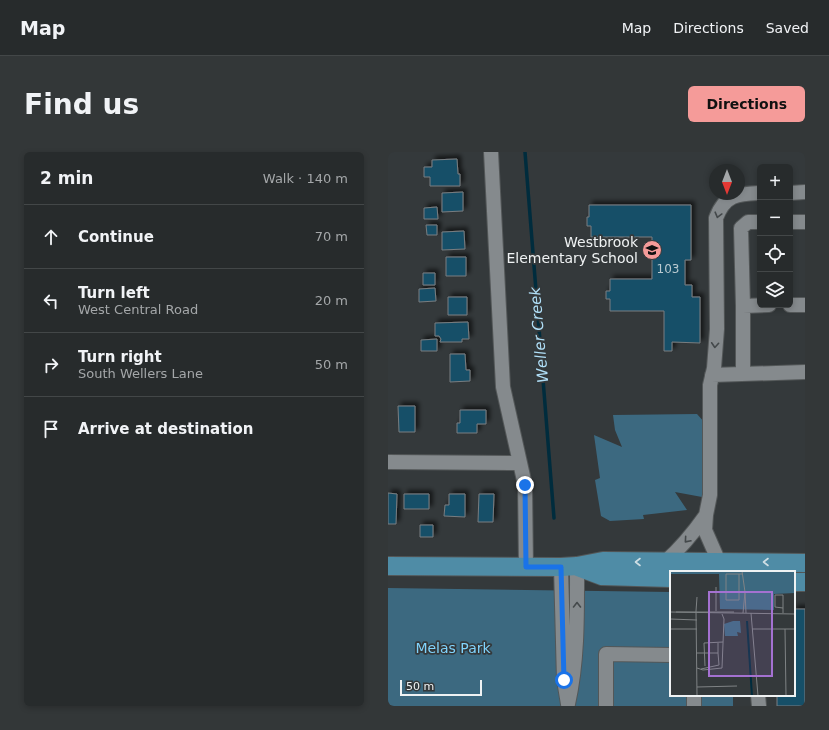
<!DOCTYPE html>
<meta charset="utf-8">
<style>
:root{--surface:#272b2c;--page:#333738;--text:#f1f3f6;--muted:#a4a7a9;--line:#434748;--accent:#f59b99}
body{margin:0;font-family:"DejaVu Sans",sans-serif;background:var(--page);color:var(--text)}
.controls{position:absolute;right:12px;top:12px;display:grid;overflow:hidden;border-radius:6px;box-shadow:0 2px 6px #0003}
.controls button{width:36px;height:36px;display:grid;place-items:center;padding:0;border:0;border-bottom:1px solid var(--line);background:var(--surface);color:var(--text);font:20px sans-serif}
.compass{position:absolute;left:321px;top:12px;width:36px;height:36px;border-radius:50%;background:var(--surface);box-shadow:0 2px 6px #0003;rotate:180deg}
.scale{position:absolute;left:12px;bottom:10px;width:82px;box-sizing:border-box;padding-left:4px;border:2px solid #eff2f3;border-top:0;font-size:11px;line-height:14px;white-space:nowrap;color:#eff2f3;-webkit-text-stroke:3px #34393b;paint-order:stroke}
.stop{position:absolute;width:12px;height:12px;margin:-9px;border:3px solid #1a73e8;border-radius:50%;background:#fff}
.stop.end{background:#1a73e8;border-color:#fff;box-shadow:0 1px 4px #0008}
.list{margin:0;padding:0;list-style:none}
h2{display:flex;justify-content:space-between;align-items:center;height:52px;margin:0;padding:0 16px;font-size:17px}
h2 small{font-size:13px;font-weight:400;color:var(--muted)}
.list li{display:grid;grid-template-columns:26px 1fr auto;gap:12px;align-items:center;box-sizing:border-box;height:64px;padding:0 16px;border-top:1px solid var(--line)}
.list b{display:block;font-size:15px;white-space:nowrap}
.list p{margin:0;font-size:13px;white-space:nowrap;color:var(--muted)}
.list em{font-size:13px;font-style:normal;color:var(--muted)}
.icon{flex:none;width:22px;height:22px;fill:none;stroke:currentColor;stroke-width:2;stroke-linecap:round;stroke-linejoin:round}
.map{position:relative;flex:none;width:417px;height:554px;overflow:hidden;border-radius:6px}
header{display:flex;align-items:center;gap:24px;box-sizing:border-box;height:56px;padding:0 20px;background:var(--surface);border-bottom:1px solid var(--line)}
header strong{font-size:19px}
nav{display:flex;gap:22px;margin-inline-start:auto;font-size:14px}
.intro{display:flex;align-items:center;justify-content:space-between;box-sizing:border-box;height:96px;padding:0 24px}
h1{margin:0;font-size:28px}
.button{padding:10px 18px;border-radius:6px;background:var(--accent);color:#111;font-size:14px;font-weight:700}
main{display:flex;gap:24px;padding:0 24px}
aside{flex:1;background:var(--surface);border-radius:6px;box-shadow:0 2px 6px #0003}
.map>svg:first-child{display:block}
</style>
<header>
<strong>Map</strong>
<nav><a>Map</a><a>Directions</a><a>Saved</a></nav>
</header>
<div class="intro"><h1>Find us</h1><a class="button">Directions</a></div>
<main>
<aside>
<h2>2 min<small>Walk · 140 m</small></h2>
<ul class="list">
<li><svg class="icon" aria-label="ahead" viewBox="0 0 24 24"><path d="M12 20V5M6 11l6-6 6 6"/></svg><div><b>Continue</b></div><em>70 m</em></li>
<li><svg class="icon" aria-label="left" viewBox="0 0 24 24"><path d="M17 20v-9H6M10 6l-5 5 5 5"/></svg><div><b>Turn left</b><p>West Central Road</p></div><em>20 m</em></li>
<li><svg class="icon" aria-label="right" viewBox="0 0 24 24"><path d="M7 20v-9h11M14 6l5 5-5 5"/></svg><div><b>Turn right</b><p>South Wellers Lane</p></div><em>50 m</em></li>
<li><svg class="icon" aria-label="arrive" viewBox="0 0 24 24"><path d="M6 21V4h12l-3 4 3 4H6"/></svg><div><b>Arrive at destination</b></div></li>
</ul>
</aside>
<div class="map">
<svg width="417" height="554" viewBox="0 0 417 554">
<defs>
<filter id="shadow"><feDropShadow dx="3.5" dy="-3.5" stdDeviation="2" flood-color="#0009"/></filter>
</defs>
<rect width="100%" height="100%" fill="#34393b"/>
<!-- green -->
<path fill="#3c6980" d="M309 262 317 271 314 345 287 340 299 358 255 363 256 367 222 369 213 364 207 328 212 326 206 283 234 295 227 278 225 263Z
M0 436 283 440V543H345V554H0Z"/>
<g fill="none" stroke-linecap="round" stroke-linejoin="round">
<!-- stream -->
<path stroke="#002c3d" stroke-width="3.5" d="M137 0 166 366"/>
</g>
<!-- building -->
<path fill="#195068" stroke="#787d80" filter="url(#shadow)" d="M69 7 70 22H72V34H42V25H36V15H44V8Z
M75 40V59L54 60V41Z
M201 53H303V108H297V133H304V145H312V191L284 190V199H276V159H222V147H218V139H222V127H264V85H203V74H199V65H201Z
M49 55 50 67H36V56Z
M38 73H49V83H39Z
M76 79 77 97 54 98V80Z
M58 105H78V124H58Z
M35 121H47V133H35Z
M47 136 48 149 31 150V137Z
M60 145H79V163H60Z
M80 170 81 187H74V190H52L53 187 51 184H47V171Z
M49 187V199H33V188Z
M62 202H77L78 218H82V229L62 230Z
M10 254H27V280H11Z
M72 258H98V272H89V281H69V271H72Z
M0 341 9 342 8 372H0Z
M16 342H41V357H16Z
M61 342H77V365L56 364 57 353H61Z
M91 342H106L105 370H90Z
M32 373H45V385H32Z
M406 457H417V554H389V543H406Z"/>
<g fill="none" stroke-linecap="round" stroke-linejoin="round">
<!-- minor casing -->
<g stroke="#535758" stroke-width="16">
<path id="minor" d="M103 0 115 235 137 333 138 415
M402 41 417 40
M402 70H417
M402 153H417
M355 154 353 76 360 70H372
M355 222V154L381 153
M324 223 417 220
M0 310 132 311
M277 410C293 396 306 380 318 363
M331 410 317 378 318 363 322 343V233L326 216 329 177 328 66C337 42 350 42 372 41
M173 415 176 528 180 552C190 507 189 461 189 414
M306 543V554
M370 543 371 554
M218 554V502L283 503"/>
</g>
<!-- major casing -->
<g stroke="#535758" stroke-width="20">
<path id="major" d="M0 414 173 415 189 414 215 409 417 411
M190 415 214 424 283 426
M406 430H417"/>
</g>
<!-- minor -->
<use href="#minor" stroke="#858a8d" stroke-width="14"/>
<!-- major -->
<use href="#major" stroke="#4f8ca6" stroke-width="18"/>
</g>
<!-- one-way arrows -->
<defs><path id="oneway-chevron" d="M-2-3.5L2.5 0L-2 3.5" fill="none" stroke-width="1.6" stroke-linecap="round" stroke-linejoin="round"/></defs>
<g stroke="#44494b">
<use href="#oneway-chevron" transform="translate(330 63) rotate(105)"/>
<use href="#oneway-chevron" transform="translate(327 193) rotate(94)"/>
<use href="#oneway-chevron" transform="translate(299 388) rotate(131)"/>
<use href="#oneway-chevron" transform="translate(189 453) rotate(-90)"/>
</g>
<g stroke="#cfdee4">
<use href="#oneway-chevron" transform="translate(250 410) rotate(-180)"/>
<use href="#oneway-chevron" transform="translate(378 410) rotate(-180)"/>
</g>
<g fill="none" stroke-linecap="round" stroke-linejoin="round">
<!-- route -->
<path stroke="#1a73e8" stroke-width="5" d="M137 333 138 415H173L176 528"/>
</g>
<!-- icons -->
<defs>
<g id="school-disc" transform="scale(1)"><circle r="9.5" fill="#f59b99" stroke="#34393b"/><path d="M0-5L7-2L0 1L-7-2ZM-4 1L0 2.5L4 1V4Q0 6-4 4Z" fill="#111"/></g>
</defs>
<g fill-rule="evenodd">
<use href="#school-disc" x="264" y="98"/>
</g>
<g text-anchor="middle" stroke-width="3.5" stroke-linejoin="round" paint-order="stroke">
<!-- number labels -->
<g font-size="12" fill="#bacad0">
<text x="280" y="121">103</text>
</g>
<!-- poi labels -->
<g font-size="14" fill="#eff2f3" stroke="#34393b" text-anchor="end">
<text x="250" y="95">Westbrook<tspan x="250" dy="16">Elementary School</tspan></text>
</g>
<!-- park labels -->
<g font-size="14" fill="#80d3fc" stroke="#34393b">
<text x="65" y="501">Melas Park</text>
</g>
<!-- water labels -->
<g font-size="15" font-style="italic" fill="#b0dff7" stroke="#34393b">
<text transform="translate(151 183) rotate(-95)" y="5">Weller Creek</text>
</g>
</g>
<!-- overview -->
<g transform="translate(282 419)">
<rect width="125" height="125" fill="#34393b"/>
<path d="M0 0H125V22L104 23V39L50 38 49 3H0ZM63 50H70L71 62 67 61 68 65H55L54 53Z" fill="#3c6980"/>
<path fill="none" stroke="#002c3d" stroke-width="2" d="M77 50 82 125"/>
<path fill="none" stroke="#7f8385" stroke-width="1" d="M72 0 75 21M69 3V29H56V3H73M46 16V40M26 40 27 26M26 40 27 125M0 41 125 43M6 41H64M73 42 75 21 76 42M81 42 88 125M113 42V24H105V36L113 37M0 48 27 49M0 58H27M82 58H125M115 58 116 125M26 82H48V72M35 95 34 72 53 71M27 97 33 99 52 97 54 48 52 43M31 98 49 94 48 82M27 116 67 115"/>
<path fill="#a471d1" fill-opacity="0.15" stroke="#a471d1" stroke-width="2" d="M39 21H102V105H39Z"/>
<rect width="125" height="125" fill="none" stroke="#eff2f3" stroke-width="2"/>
</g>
</svg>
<div class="controls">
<button>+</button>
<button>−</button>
<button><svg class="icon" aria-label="locate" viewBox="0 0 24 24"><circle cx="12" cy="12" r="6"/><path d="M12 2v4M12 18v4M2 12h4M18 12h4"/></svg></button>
<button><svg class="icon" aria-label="layers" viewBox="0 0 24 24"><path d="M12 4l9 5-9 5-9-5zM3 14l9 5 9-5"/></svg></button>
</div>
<svg class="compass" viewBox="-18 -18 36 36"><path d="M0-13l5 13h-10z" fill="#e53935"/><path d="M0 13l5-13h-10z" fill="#a4a7a9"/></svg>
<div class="scale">50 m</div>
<div class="stop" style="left:176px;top:528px"></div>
<div class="stop end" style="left:137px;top:333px"></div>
</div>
</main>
